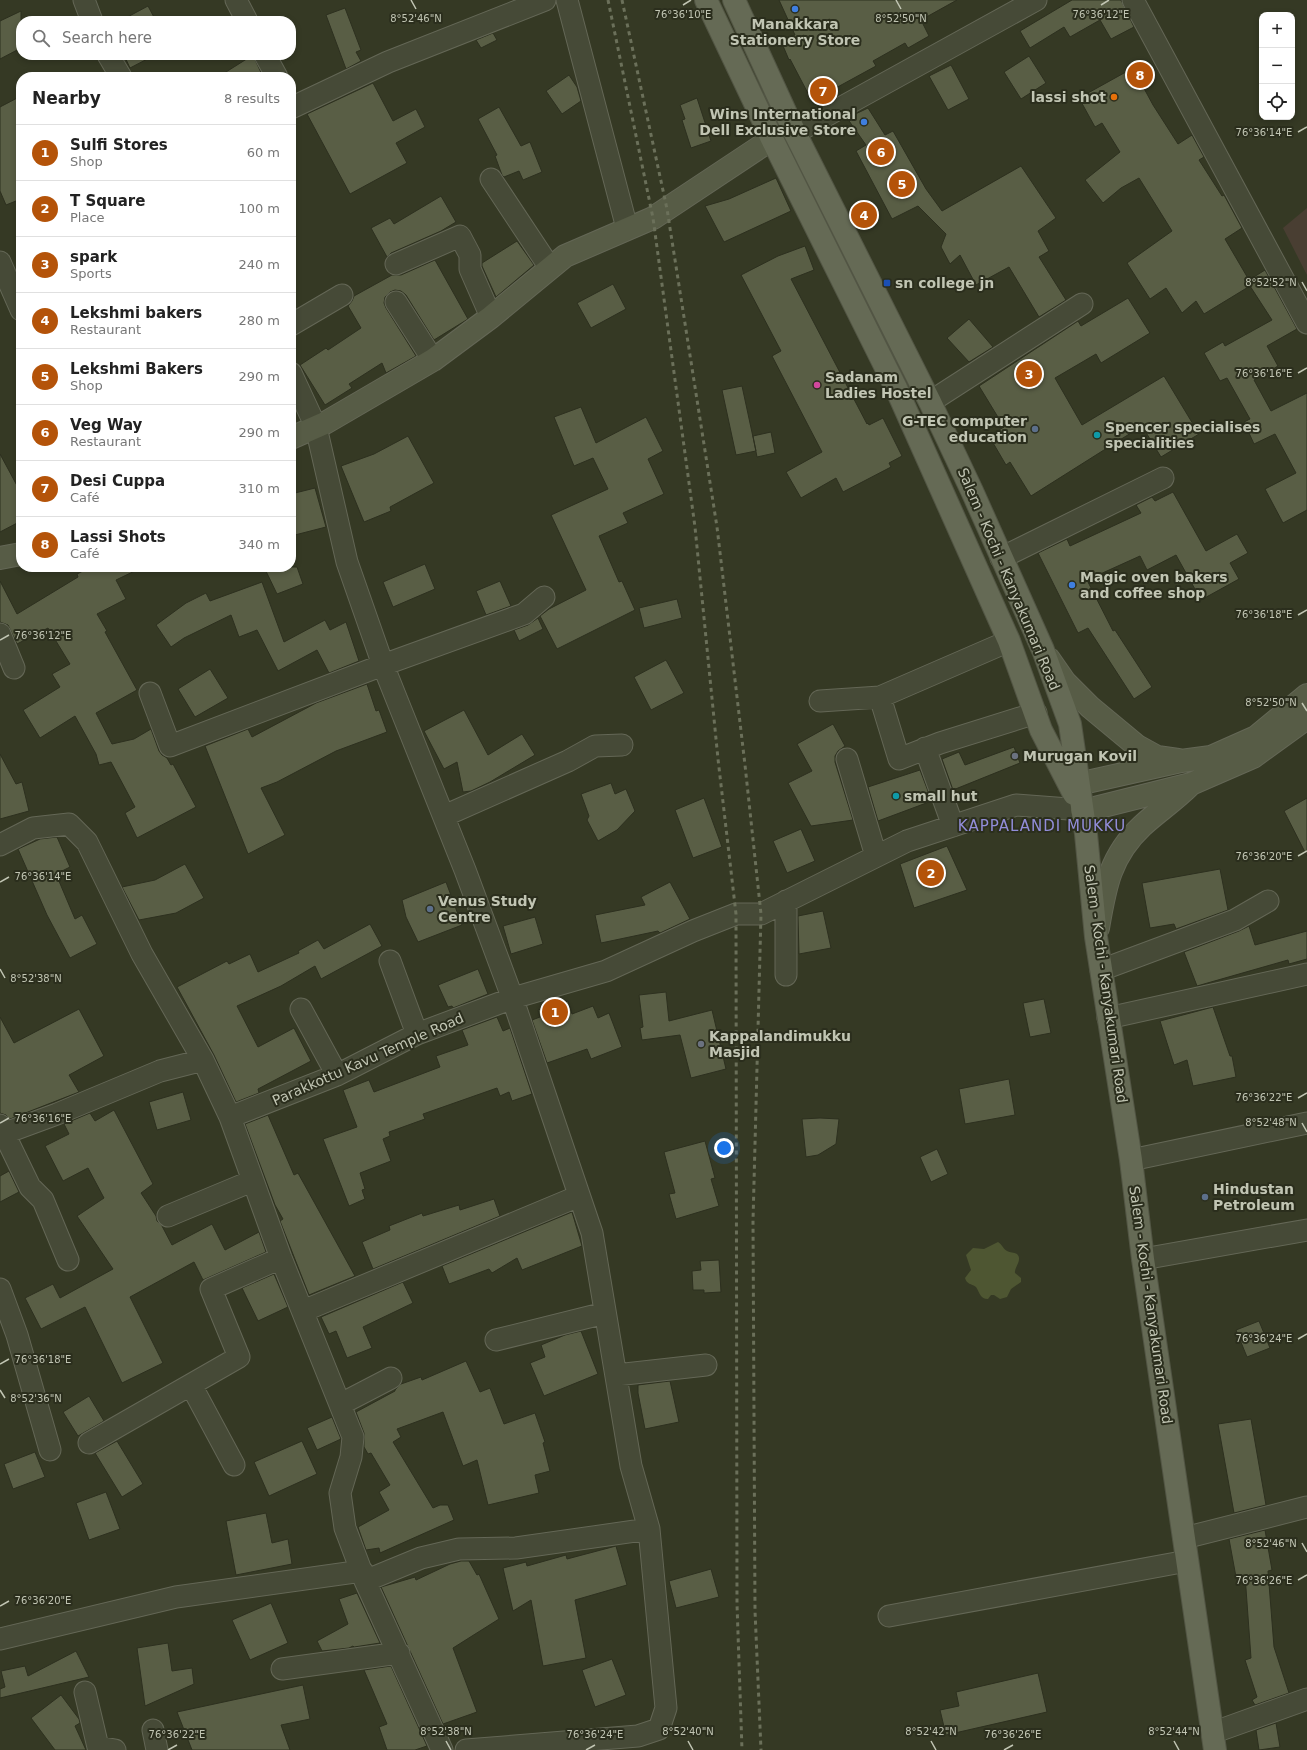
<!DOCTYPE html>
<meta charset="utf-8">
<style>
:root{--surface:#fff;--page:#f6f6f6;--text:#222;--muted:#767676;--line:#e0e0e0;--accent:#b45309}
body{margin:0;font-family:"DejaVu Sans",sans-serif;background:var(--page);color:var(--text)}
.controls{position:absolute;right:12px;top:12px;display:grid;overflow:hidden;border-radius:8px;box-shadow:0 2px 6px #0003}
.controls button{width:36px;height:36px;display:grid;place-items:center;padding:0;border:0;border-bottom:1px solid var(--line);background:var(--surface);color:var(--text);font:20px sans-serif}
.you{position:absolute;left:724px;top:1148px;width:14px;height:14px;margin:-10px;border:3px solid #fff;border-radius:50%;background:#1a73e8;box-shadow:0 0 0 6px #1a73e833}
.badge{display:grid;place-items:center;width:26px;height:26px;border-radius:50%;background:var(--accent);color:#fff;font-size:13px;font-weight:700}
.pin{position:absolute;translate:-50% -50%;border:2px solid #fff;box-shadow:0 1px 4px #0006}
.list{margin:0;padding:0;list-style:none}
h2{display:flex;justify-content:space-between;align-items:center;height:52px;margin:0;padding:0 16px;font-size:17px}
h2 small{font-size:13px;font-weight:400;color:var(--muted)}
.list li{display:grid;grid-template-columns:26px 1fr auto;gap:12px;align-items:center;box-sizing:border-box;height:56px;padding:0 16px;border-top:1px solid var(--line)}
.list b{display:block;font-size:15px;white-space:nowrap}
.list p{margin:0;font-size:13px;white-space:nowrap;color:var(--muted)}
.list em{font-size:13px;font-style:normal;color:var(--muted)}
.icon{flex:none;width:22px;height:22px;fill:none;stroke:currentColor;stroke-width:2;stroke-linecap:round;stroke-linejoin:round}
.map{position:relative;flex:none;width:1307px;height:1750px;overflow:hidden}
.search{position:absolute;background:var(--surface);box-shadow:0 2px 6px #0003;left:16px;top:16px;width:280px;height:44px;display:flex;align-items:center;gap:10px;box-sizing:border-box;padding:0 14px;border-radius:16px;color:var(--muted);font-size:15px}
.panel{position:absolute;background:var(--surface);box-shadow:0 2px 6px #0003;left:16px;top:72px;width:280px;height:500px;border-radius:16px}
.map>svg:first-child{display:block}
</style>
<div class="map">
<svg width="1307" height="1750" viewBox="0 0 1307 1750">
<rect width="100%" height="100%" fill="#353924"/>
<!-- green -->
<path fill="#493e32" d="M1307 208V275L1283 228Z"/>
<!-- water -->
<path fill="#4e5632" d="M998 1242C1002 1244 1003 1249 1007 1251 1010 1253 1014 1252 1017 1254 1023 1260 1014 1267 1015 1273L1021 1278V1282L1011 1289 1007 1297 1000 1299 994 1295H991L988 1299C980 1299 980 1293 976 1287 971 1283 967 1285 965 1278L971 1270 966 1255 973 1248 984 1249Z"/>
<!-- building -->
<path fill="#595e45" stroke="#2d301f" d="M779 0H957L921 20 929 36 908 48 905 43 873 61 876 66 812 101 790 59 789 60 781 41 795 35Z
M1072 0H1121L1134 27 1111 39 1100 20 1070 37 1064 27 1030 48 1020 31Z
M148 6 156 21H120Z
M345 8 361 50 356 52 361 61 346 69 326 15Z
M21 11V48L0 59V21Z
M493 33 497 40 481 48 476 40Z
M124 55H155L130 68Z
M253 55 263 77H218Z
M1029 56 1046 83 1021 99 1004 72Z
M951 65 969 99 948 110 929 76Z
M1133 68 1153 105 1178 144 1192 135 1204 157 1199 160 1222 196 1224 195 1242 228 1225 239 1249 280 1265 270 1297 329 1267 346 1278 366 1254 380 1271 411 1307 393V510L1283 523 1265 489 1296 473 1275 434 1254 444 1244 422 1250 419 1227 378 1220 381 1204 353 1223 342 1225 346 1272 320 1250 286 1204 314 1196 301 1182 313 1166 288 1150 299 1127 263 1172 231 1139 178 1121 188 1103 203 1085 180 1120 152 1102 123 1095 127 1079 98Z
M569 75 577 87 581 101 562 114 546 91Z
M373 83 393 121 416 109 425 127 396 143 407 163 350 194 307 114Z
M21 96V199L6 205 0 191V107Z
M697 98 711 141 691 148 682 120 685 119 680 105Z
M499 107 521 146 530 142 542 172 523 180 519 171 504 177 502 175 495 156 497 155 478 119Z
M868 108 885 135 893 131 926 189 942 211 1021 166 1056 218 1038 231 1049 251 1039 257 1066 300 1039 317 1009 267 976 285 960 255 950 264 941 247 946 234 918 206 892 219 856 151 866 145 847 118Z
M776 178 791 211 724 242 705 206 729 199Z
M441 196 456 222 441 231 391 253 387 257 371 228 390 218 394 224Z
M517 241 534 265 496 297 482 266V263Z
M805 246 814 270 791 279 867 424 868 423 869 425 883 418 902 456 889 463 891 467 843 492 836 478 801 498 786 472 822 452 772 356 781 351 741 275 778 256Z
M435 260 468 319 434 340 406 295 401 291 395 290 390 292 385 297 384 303 386 308 416 356 386 373 382 363 349 384 352 388 325 405 300 365 326 348 328 350 361 328 348 306 352 301 354 296 392 275H401Z
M613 284 626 309 591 328 577 303Z
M1128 298 1150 333 1101 363 1096 354 1055 378 1082 425 1164 376 1199 434 1161 457 1142 426 1031 496 1010 462 1006 465 989 436 1004 427 979 386 1078 321 1081 326Z
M969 319 993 347 969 362 947 338Z
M742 386 756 451 736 455 722 390Z
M581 407 596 443 646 417 663 451 648 459 664 494 623 513 628 523 599 536 619 582 622 581 635 610 557 649 540 616 549 609 586 590 551 515 608 489 593 458 574 466 554 417Z
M771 432 775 453 757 457 753 436Z
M408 436 434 483 390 507 391 511 364 522 341 466 374 454Z
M0 454 21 493V521L0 532Z
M315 488 326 527 291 536V494Z
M1173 492 1206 551 1237 534 1248 553 1230 563 1239 579 1201 600 1176 555 1147 570 1140 556 1087 580 1113 631 1115 630 1152 687 1134 699 1088 628 1078 633 1038 553 1067 539 1070 546 1141 513 1136 505 1152 497 1155 501Z
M425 564 435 589 393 607 383 582Z
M91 567H143L116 580 126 599 97 614 107 631 105 632 137 690 96 713 112 744 134 739 151 729 159 751 162 755 167 758 171 765 173 764 196 807 137 838 125 813 135 807 111 762 99 765 96 754 75 716 40 738 23 710 60 687 52 674 70 664 48 628 17 644 8 625 0 622V581L17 614 78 577 77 574Z
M264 567H297L303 584 277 594Z
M500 581 511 606 486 615 476 591Z
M262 582 284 642 325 620 330 630 346 622 359 661 329 673 317 650 278 671 257 630 239 637 231 615 184 638 171 647 156 625 186 603 206 593 210 601Z
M677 599 682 618 644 628 639 608Z
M538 618 543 629 519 641 514 630 528 625Z
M666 660 684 693 651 710 634 677Z
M210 669 228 698 195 717 178 689Z
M367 684 376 711 379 710 387 732 336 751 277 782 261 788 285 835 248 854 205 746 248 729 252 737 316 703Z
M464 710 488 755 522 734 535 755 490 782 471 791 463 792 457 762 444 769 424 731Z
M833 724 845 746 838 751 835 756V762L853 820 811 826 788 783 812 771 797 744Z
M1014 747 1020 763 953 790 942 759 959 752 965 765Z
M0 754 16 784 22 782 29 811 0 819Z
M920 770 931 799 928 800 929 802 878 821 868 787Z
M611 783 615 794 626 789 635 811 617 830 598 841 587 820 589 816 581 794Z
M704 798 722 847 693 858 675 810Z
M1307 798V856L1284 811Z
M801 829 815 861 787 873 773 841Z
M57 837 70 867 56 874 75 919 82 915 97 944 70 958 47 915 18 849 40 839Z
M947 846 967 890 914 908 900 864Z
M185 864 204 898 176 913 139 920 122 887 155 880Z
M1220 869 1228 910 1176 929 1174 924 1150 928 1142 883Z
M446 882 462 925 418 942 406 917 402 900Z
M670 882 690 919 660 933 658 931 601 943 595 915 645 905 641 897Z
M823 911 831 948 799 954 798 916Z
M535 917 543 944 511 954 503 926Z
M370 924 382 946 321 979 315 966 281 986 237 1006 258 1047 294 1028 311 1061 258 1089 259 1093 236 1102 214 1055 177 987 227 961 229 964 250 954 258 972 299 953 298 951 318 940 324 949Z
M1249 926 1255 945 1307 931V959L1289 964 1288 960 1197 986 1184 952 1239 931Z
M478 969 488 994 453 1008 452 1006 448 1007 438 985Z
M666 992 669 1021 712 1010 726 1069 691 1078 680 1035 642 1040 640 1028 643 1027 639 995Z
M1044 999 1051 1033 1030 1037 1023 1003Z
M568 1001 572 1014 593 1006 598 1018 609 1013 622 1047 591 1059 587 1049 547 1063 532 1020 540 1017 538 1010Z
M1213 1007 1230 1056H1232L1236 1077 1193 1086 1187 1060 1174 1065 1160 1021Z
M79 1009 104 1056 69 1075 79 1092 10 1119 6 1115 0 1113V1017L14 1043Z
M497 1017 503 1031 510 1028 532 1094 512 1101 509 1092 500 1096 497 1088 423 1114 425 1119 389 1132 390 1136 383 1139 391 1161 360 1173 365 1189 362 1190 365 1199 349 1206 323 1139 357 1127 343 1090 369 1080 374 1092 440 1067 436 1056 468 1045 462 1030Z
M1009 1079 1015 1115 965 1124 959 1089Z
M183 1092 191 1120 157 1130 149 1102Z
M114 1110 153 1184 141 1193 156 1216 157 1221 162 1226 172 1245 212 1224 225 1250 259 1232 266 1252 203 1280 194 1262 130 1297 163 1363 122 1383 85 1307 41 1329 25 1298 53 1284 60 1298 113 1269 77 1216 104 1198 88 1168 63 1181 45 1146 69 1134 64 1124 90 1113 95 1121Z
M268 1115 294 1175 298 1173 355 1276 309 1295 280 1221 283 1219 275 1205 245 1124Z
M820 1118 839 1119 836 1144 818 1155 806 1157 802 1119Z
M705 1141 715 1178 711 1179 719 1206 676 1219 669 1194 675 1193 664 1152Z
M937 1149 948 1174 931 1182 920 1157Z
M9 1171 19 1192 0 1202V1176Z
M494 1199 500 1216 373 1269 362 1242 390 1230 389 1226 422 1213 423 1216 459 1205 460 1210Z
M572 1212 582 1246 522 1270 517 1258 492 1273 489 1269 449 1284 442 1266Z
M719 1260 721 1292 704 1293V1290H693L692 1271 701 1270 700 1261Z
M274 1274 288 1307 258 1321 242 1288Z
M403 1282 413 1303 363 1327 372 1348 347 1358 336 1331 329 1334 321 1317Z
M1259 1321 1270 1348 1247 1357 1236 1330Z
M581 1331 598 1374 544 1396 530 1363 545 1357 541 1345 565 1335Z
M466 1361 480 1392 490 1388 504 1424 535 1413 545 1442 543 1443 550 1471 535 1475 539 1493 488 1505 477 1460 463 1466 443 1412 397 1429 401 1437 393 1442 433 1508 440 1505H448L454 1520 380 1553 379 1548 366 1550 358 1527 389 1510 379 1492 390 1485 371 1453 368 1454 364 1447V1433L356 1412 395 1391V1390L401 1384 421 1377 422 1380Z
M670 1381 679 1422 645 1429 638 1393V1385Z
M89 1396 104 1421 78 1436 63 1412Z
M332 1417 341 1439 317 1450 307 1428Z
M1251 1419 1266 1505 1234 1513 1218 1424Z
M117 1441 143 1484 122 1497 95 1453Z
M302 1441 317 1474 269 1496 254 1462Z
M35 1452 45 1477 13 1489 4 1464Z
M106 1492 120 1529 89 1540 76 1503Z
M266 1513 272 1543 288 1539 292 1564 236 1575 226 1521Z
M1265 1530 1272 1570 1268 1571 1274 1647 1289 1693 1255 1705 1252 1700 1257 1697 1245 1660 1251 1658 1245 1575 1236 1577 1229 1539Z
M616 1546 627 1585 575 1600 586 1658 543 1666 531 1600 513 1611 503 1568 526 1562 527 1566 566 1555 567 1559Z
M461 1561H469L477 1575 479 1574 499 1619 453 1648 477 1712 443 1724 381 1587 415 1577 416 1580 450 1564Z
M711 1569 719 1597 676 1608 669 1581Z
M357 1593 380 1643 354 1647 353 1646 349 1648 322 1651 317 1641 348 1624 339 1599Z
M271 1603 288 1643 250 1660 232 1620Z
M168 1643 172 1671 192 1668 194 1684 145 1706 137 1648Z
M76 1651 89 1677 0 1698V1689L5 1687 1 1671 25 1666 28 1676Z
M612 1659 626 1695 595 1707 582 1670Z
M391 1666 427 1746 415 1750H387L379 1727 387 1724 364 1670Z
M1038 1673 1047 1712 946 1735 940 1710 959 1706 956 1692Z
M303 1685 310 1719 281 1725 290 1750H192L177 1712Z
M61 1695 79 1719 80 1723 75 1726 86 1750H55L31 1718Z
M1276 1723 1280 1747 1259 1750 1256 1730Z"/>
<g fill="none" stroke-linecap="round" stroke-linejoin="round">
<!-- street casing -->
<g stroke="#646756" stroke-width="23">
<path id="street" d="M84 0 92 21
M236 0 247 21
M567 0 627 228
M1133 0 1307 323
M108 55 121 77
M265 55 277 77
M291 108 388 62 545 0
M795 133 1036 0
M491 179 550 268
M0 262 21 310
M396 264 460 236 470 255V269L491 317
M396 302 433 360
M291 325 342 295
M291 373 316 427 347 562 383 665 465 870 511 994 592 1233 631 1466 649 1529 666 1708 659 1729 638 1736 466 1750
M930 402 1082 304
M1001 558 1163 478
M0 634 14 668
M1009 641 880 697 899 759 940 743 1036 713
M150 693 170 746 383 665 524 614 544 597
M820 701 880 697
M925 748 953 826
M847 759 876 856
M444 816 568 761 595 746 622 745
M0 845 33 828 69 824 87 842 142 954 203 1060
M390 961 417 1034
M1101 970 1235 920 1268 901
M786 975V901
M301 1009 337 1075
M1108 1018 1307 974
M230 1117 281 1258 353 1437 351 1457 340 1493 345 1528 365 1581 442 1750
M0 1125 30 1187 43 1200 68 1260
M0 1135 57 1114 160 1071 203 1060 230 1117 337 1075 417 1034 513 998 606 971 693 931 736 914H761L907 841 1016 805 1082 810
M1131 1160 1307 1123
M168 1216 252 1181
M1143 1259 1307 1230
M0 1289 17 1335 50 1450
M303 1311 579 1196
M496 1340 605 1313
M616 1375 706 1365
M191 1385 234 1465
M341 1404 391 1378
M89 1443 239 1357 211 1289 281 1258
M1184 1538 1307 1507
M365 1581 421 1558 459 1549 516 1548 649 1529
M889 1616 1187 1561
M0 1639 176 1597 362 1571
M282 1669 399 1653
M85 1692 98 1747 115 1750
M153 1730 157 1750
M1212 1733 1307 1699"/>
</g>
<!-- secondary casing -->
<g stroke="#646756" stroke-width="24">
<path id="secondary" d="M291 438 325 423 433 360 491 317 565 256 653 218 772 139
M0 558 21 554
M1049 659 1065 682 1090 707 1137 746 1157 757 1178 760
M1078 784 1181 761 1211 757 1256 737 1307 695
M1082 810 1095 808 1191 784 1253 757 1307 718
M1098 928C1105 887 1110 856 1142 826 1157 812 1174 801 1189 786"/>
</g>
<!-- primary casing -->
<g stroke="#525544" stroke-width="24">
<path id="primary" d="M706 0 772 139 896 388 1009 641 1041 730 1074 794
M734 0 795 133 930 402 972 491 1043 650 1070 724 1086 834 1096 937 1131 1160 1143 1259 1215 1750"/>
</g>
<!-- street -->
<use href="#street" stroke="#464a37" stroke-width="21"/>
<!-- secondary -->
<use href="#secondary" stroke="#575c46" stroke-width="22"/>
<!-- primary -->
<use href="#primary" stroke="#656a55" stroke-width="22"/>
<!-- rail -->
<path stroke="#6b705a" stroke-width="3" stroke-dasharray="4 4" stroke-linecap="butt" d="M608 0 653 218 695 527 718 759 736 914 737 1604 742 1750
M622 0 667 209 717 527 745 765 761 914 753 1221 755 1611 761 1750"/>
</g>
<!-- ticks -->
<path fill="none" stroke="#c1c5b3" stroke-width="1.5" d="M411 0 416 9M896 0 901 9M683 5 691 0M1101 5 1109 0M1298 132 1307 127M1302 282 1307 291M1298 373 1307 368M1298 615 1307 610M0 640 9 635M1302 703 1307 711M1298 856 1307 851M0 882 9 877M0 969 5 978M1298 1098 1307 1093M0 1123 9 1118M1302 1123 1307 1132M1298 1339 1307 1334M0 1364 9 1359M0 1390 5 1398M1302 1543 1307 1552M1298 1580 1307 1575M0 1606 9 1601M446 1741 451 1750M688 1741 693 1750M931 1741 936 1750M1174 1741 1179 1750M168 1750 177 1745M586 1750 595 1745M1004 1750 1013 1745"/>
<!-- markers -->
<g fill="#3f7fe0" stroke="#2b2e1d" stroke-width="1.5">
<circle cx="795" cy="9" r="4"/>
<circle cx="864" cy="122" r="4"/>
<circle cx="1072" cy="585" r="4"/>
</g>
<circle fill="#e8710a" stroke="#2b2e1d" stroke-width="1.5" cx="1114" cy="97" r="4"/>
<rect fill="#1a4fb4" stroke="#2b2e1d" stroke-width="1.5" x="883" y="279" width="8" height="8" rx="2"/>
<circle fill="#d1479c" stroke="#2b2e1d" stroke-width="1.5" cx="817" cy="385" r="4"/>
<g fill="#5c6f8a" stroke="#2b2e1d" stroke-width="1.5">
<circle cx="1035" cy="429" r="4"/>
<circle cx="430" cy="909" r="4"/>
<circle cx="1205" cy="1197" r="4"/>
</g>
<g fill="#0f9aa8" stroke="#2b2e1d" stroke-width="1.5">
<circle cx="1097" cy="435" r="4"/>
<circle cx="896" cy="796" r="4"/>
</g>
<g fill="#6b7280" stroke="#2b2e1d" stroke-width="1.5">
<circle cx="1015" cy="756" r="4"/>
<circle cx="701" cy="1044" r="4"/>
</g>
<g text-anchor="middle" stroke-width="4" stroke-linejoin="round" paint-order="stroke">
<!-- poi labels -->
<g font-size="14" font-weight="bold" fill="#c1c5b3" stroke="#2b2e1d" text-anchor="start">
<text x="795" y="29" text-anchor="middle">Manakkara<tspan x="795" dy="16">Stationery Store</tspan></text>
<text x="1106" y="102" text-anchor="end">lassi shot</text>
<text x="856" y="119" text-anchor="end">Wins International<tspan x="856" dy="16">Dell Exclusive Store</tspan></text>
<text x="895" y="288">sn college jn</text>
<text x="825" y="382">Sadanam<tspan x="825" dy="16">Ladies Hostel</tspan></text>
<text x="1027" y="426" text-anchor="end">G-TEC computer<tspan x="1027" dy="16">education</tspan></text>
<text x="1105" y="432">Spencer specialises<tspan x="1105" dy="16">specialities</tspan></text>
<text x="1080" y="582">Magic oven bakers<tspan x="1080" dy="16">and coffee shop</tspan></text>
<text x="1023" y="761">Murugan Kovil</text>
<text x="904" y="801">small hut</text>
<text x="438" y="906">Venus Study<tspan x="438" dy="16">Centre</tspan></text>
<text x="709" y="1041">Kappalandimukku<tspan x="709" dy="16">Masjid</tspan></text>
<text x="1213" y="1194">Hindustan<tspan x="1213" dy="16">Petroleum</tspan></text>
</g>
<!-- street labels -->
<g font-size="14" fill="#c1c5b3" stroke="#2b2e1d">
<text transform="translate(1009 579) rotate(67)" y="5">Salem - Kochi - Kanyakumari Road</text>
<text transform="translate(1106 984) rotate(82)" y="5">Salem - Kochi - Kanyakumari Road</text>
<text transform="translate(368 1059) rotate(-24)" y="5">Parakkottu Kavu Temple Road</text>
<text transform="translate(1151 1305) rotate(82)" y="5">Salem - Kochi - Kanyakumari Road</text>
</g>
<!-- neighbourhood labels -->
<g font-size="15" letter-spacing="1" fill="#928dd9" stroke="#2b2e1d">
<text x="1042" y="831">KAPPALANDI MUKKU</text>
</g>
</g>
<g font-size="10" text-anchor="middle" fill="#c1c5b3" stroke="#2b2e1d" stroke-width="4" stroke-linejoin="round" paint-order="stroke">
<text x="683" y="18">76°36'10"E</text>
<text x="1101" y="18">76°36'12"E</text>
<text x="416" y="22">8°52'46"N</text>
<text x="901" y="22">8°52'50"N</text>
<text x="1264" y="136">76°36'14"E</text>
<text x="1271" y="286">8°52'52"N</text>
<text x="1264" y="377">76°36'16"E</text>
<text x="1264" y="618">76°36'18"E</text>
<text x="43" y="639">76°36'12"E</text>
<text x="1271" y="706">8°52'50"N</text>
<text x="1264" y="860">76°36'20"E</text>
<text x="43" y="880">76°36'14"E</text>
<text x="36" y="982">8°52'38"N</text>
<text x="1264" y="1101">76°36'22"E</text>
<text x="43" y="1122">76°36'16"E</text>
<text x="1271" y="1126">8°52'48"N</text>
<text x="1264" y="1342">76°36'24"E</text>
<text x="43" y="1363">76°36'18"E</text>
<text x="36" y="1402">8°52'36"N</text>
<text x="1271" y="1547">8°52'46"N</text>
<text x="1264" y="1584">76°36'26"E</text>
<text x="43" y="1604">76°36'20"E</text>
<text x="446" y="1735">8°52'38"N</text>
<text x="688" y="1735">8°52'40"N</text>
<text x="931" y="1735">8°52'42"N</text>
<text x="1174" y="1735">8°52'44"N</text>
<text x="177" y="1738">76°36'22"E</text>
<text x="595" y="1738">76°36'24"E</text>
<text x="1013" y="1738">76°36'26"E</text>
</g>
</svg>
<div class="controls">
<button>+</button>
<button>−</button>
<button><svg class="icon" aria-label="locate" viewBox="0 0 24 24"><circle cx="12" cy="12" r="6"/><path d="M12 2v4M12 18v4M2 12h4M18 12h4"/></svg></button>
</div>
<div class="you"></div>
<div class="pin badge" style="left:555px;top:1012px">1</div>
<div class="pin badge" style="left:931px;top:873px">2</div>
<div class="pin badge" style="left:1029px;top:374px">3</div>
<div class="pin badge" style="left:864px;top:215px">4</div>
<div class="pin badge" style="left:902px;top:184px">5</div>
<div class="pin badge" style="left:881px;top:152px">6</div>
<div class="pin badge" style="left:823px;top:91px">7</div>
<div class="pin badge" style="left:1140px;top:75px">8</div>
<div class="search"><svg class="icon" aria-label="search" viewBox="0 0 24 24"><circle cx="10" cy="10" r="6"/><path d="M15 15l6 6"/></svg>Search here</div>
<section class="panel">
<h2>Nearby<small>8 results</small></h2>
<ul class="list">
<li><span class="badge">1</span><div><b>Sulfi Stores</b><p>Shop</p></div><em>60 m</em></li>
<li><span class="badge">2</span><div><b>T Square</b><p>Place</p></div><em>100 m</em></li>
<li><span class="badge">3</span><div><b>spark</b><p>Sports</p></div><em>240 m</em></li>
<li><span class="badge">4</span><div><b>Lekshmi bakers</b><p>Restaurant</p></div><em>280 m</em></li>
<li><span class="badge">5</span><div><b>Lekshmi Bakers</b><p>Shop</p></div><em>290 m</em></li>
<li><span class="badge">6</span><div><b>Veg Way</b><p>Restaurant</p></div><em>290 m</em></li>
<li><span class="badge">7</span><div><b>Desi Cuppa</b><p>Café</p></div><em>310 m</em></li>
<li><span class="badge">8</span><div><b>Lassi Shots</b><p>Café</p></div><em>340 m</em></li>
</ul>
</section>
</div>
